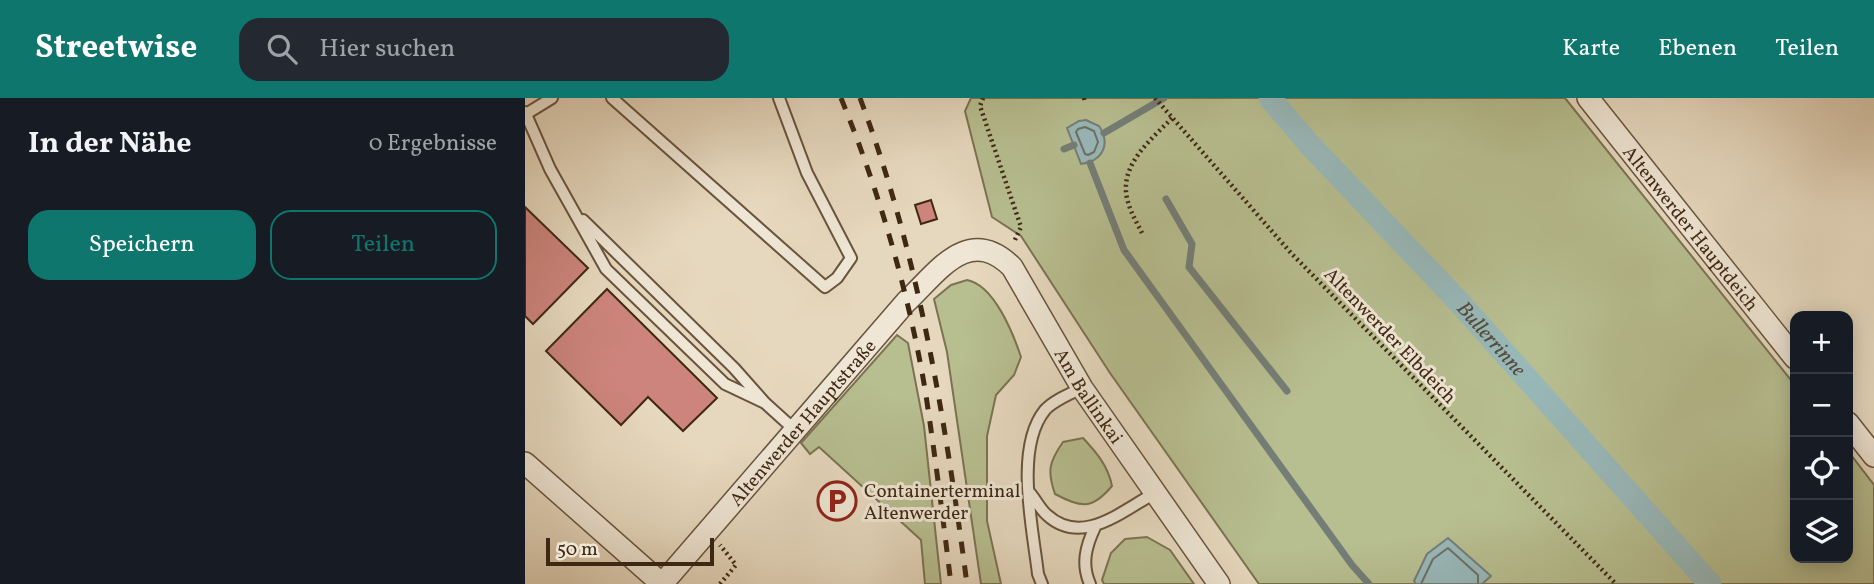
<!DOCTYPE html>
<html lang="de">
<meta charset="utf-8">
<style>
:root{--surface:#171b24;--page:#242831;--text:#f1f3f6;--muted:#9ea1a6;--line:#363941;--accent:#0f766e}
body{margin:0;font-family:Vollkorn,serif;background:var(--page);color:var(--text)}
.controls{position:absolute;right:21px;bottom:21px;display:grid;overflow:hidden;border-radius:14px;box-shadow:0 4px 18px #0003}
.controls button{width:63px;height:63px;display:grid;place-items:center;padding:0;border:0;border-bottom:2px solid var(--line);background:var(--surface);color:var(--text);font:35px sans-serif}
.scale{position:absolute;left:21px;bottom:18px;width:168px;box-sizing:border-box;padding-left:7px;border:4px solid #3f2813;border-top:0;font-size:19px;line-height:24px;white-space:nowrap;color:#3f2813;-webkit-text-stroke:5px #efe6d5;paint-order:stroke}
.list{margin:0;padding:0;list-style:none}
h2{display:flex;justify-content:space-between;align-items:center;height:91px;margin:0;padding:0 28px;font-size:30px}
h2 small{font-size:23px;font-weight:400;color:var(--muted)}
.actions{display:flex;gap:14px;padding:21px 28px}
.actions a{flex:1;padding:16px 0;border:2px solid var(--accent);border-radius:21px;text-align:center;font-size:24px;color:var(--accent)}
.actions .main{background:var(--accent);color:#fff}
.icon{flex:none;width:38px;height:38px;fill:none;stroke:currentColor;stroke-width:2;stroke-linecap:round;stroke-linejoin:round}
.map{position:relative;flex:none;width:1349px;height:486px;overflow:hidden}
header{display:flex;align-items:center;gap:42px;box-sizing:border-box;height:98px;padding:0 35px;background:var(--accent);color:#fff}
header strong{font-size:33px}
nav{display:flex;gap:38px;margin-inline-start:auto;font-size:24px}
.search{width:490px;height:63px;background:var(--page);display:flex;align-items:center;gap:18px;box-sizing:border-box;padding:0 24px;border-radius:21px;color:var(--muted);font-size:26px}
main{display:flex}
aside{flex:1;background:var(--surface)}
.map>svg:first-child{display:block}
</style>
<header>
<strong>Streetwise</strong>
<div class="search"><svg class="icon" aria-label="search" viewBox="0 0 24 24"><circle cx="10" cy="10" r="6"/><path d="M15 15l6 6"/></svg>Hier suchen</div>
<nav><a>Karte</a><a>Ebenen</a><a>Teilen</a></nav>
</header>
<main>
<aside>
<h2>In der Nähe<small>0 Ergebnisse</small></h2>
<ul class="list">
</ul>
<div class="actions"><a class="main">Speichern</a><a>Teilen</a></div>
</aside>
<div class="map">
<svg width="1349" height="486" viewBox="0 0 1349 486">
<rect width="100%" height="100%" fill="#e6d8be"/>
<filter id="stains"><feTurbulence type="fractalNoise" baseFrequency=".00286" numOctaves="4"/><feColorMatrix values="0 0 0 0 .2 0 0 0 0 .09 0 0 0 0 .02 0 0 0 .5 -.17"/></filter>
<radialGradient id="worn" r=".72"><stop offset=".6" stop-color="#630" stop-opacity="0"/><stop offset="1" stop-color="#630" stop-opacity=".3"/></radialGradient>
<!-- green -->
<path fill="#b7be90" stroke="#7b7352" stroke-width="2" d="M446 0H1040L1270 287V460H1323V353L1349 387V486H734L585 275 496 138 467 119 440 13Z
M442 182C469 187 488 235 496 259L489 277 471 297 462 338V423L476 486H456L422 254 409 201 426 187Z
M372 237 383 245 399 328 416 486H400L396 442 294 349 285 356 276 345Z
M558 340C572 355 583 368 587 388 567 412 556 410 530 396 522 373 524 364 538 344Z
M622 439 645 452 669 486H579L577 482 586 455 600 441Z"/>
<!-- water -->
<path fill="#98b8b9" stroke="#747e77" stroke-width="2" d="M561 22 574 28C586 46 578 63 556 66L542 30 554 23Z
M923 440 966 478 957 486H891L889 483 902 456Z"/>
<g fill="none" stroke-linecap="round" stroke-linejoin="round">
<!-- shore -->
<path stroke="#6c7066" stroke-width="2" d="M560 29 569 33 573 44 569 54 563 57 560 56 551 34 553 31Z
M896 486 908 461 923 450 953 477V486"/>
<!-- stream -->
<path stroke="#747e77" stroke-width="7" d="M579 35 639 0
M539 51 549 47
M565 65 599 152 827 467 844 486
M641 101 667 146 664 169 762 293"/>
<!-- canal -->
<path stroke="#98b8b9" stroke-width="23" id="s1" d="M745 0 784 46 934 204 1185 486"/>
</g>
<!-- building -->
<path fill="#cc847c" stroke="#3f2813" stroke-width="2" d="M406 102 412 121 396 126 390 107Z
M0 109 63 170 8 226 0 218Z
M82 191 192 300 158 333 123 299 96 327 21 253Z"/>
<g fill="none" stroke-linecap="round" stroke-linejoin="round">
<!-- lane casing -->
<g stroke="#69543e" stroke-width="14">
<path id="lane" d="M87 0 300 189 312 180 326 160 282 75 254 0
M0 14 25 71 81 171 200 286 240 305
M1 16 27 0
M58 122 209 270 240 305 271 333
M505 395C511 402 515 411 522 417 557 449 597 413 630 395
M517 486 513 476C508 431 489 350 520 312 529 302 545 296 557 290
M565 486C556 466 561 448 570 429"/>
</g>
<!-- street casing -->
<g stroke="#69543e" stroke-width="24">
<g id="street">
<path id="s2" d="M1063 0 1270 260"/>
<path d="M1323 325 1349 358"/>
<path d="M0 365 137 486"/>
<path id="s3" d="M137 486 381 204C413 174 443 126 487 169L557 290 694 486"/>
</g>
</g>
<!-- path -->
<path stroke="#3f2813" stroke-width="4.5" stroke-dasharray="2 3.5" stroke-linecap="butt" d="M458 0 455 8 496 129 489 144
M559 0 560 4
M630 0 766 155 1091 486
M617 135C612 125 606 115 603 104 592 68 626 42 648 19
M195 486 211 467 195 447"/>
<!-- lane -->
<use href="#lane" stroke="#efe6d5" stroke-width="10"/>
<!-- street -->
<use href="#street" stroke="#efe6d5" stroke-width="21"/>
<!-- rail -->
<path stroke="#3f2813" stroke-width="5" stroke-dasharray="12 12" stroke-linecap="butt" d="M316 0C354 93 383 192 400 291 410 356 418 421 426 486
M335 0C394 157 420 321 442 486"/>
</g>
<!-- icons -->
<defs>
<g id="parking-ring" transform="scale(2.0125)"><circle r="9.5" fill="#efe6d5" stroke="#8f2418" stroke-width="1.5"/><path d="M-3.5-5.5H1a3.5 3.5 0 0 1 0 7H-1V5.5H-3.5ZM-1-3.4V-.6H.8a1.4 1.4 0 0 0 0-2.8Z" fill="#8f2418"/></g>
</defs>
<g fill-rule="evenodd">
<use href="#parking-ring" x="312" y="403"/>
</g>
<g text-anchor="middle" stroke-width="6" stroke-linejoin="round" paint-order="stroke">
<!-- street labels -->
<g font-size="19" fill="#3f2813" stroke="#efe6d5">
<text dy="7" stroke="none"><textPath href="#s2" startOffset="166">Altenwerder Hauptdeich</textPath></text>
<text transform="translate(866 237) rotate(46)" y="7">Altenwerder Elbdeich</text>
<text dy="7" stroke="none"><textPath href="#s3" startOffset="653">Am Ballinkai</textPath></text>
<text dy="7" stroke="none"><textPath href="#s3" startOffset="214">Altenwerder Hauptstraße</textPath></text>
</g>
<!-- poi labels -->
<g font-size="19" fill="#3f2813" stroke="#efe6d5" text-anchor="start">
<text x="339" y="399">Containerterminal<tspan x="339" dy="22">Altenwerder</tspan></text>
</g>
<!-- water labels -->
<g font-size="21" font-style="italic" fill="#554c3c" stroke="#efe6d5">
<text dy="7" stroke="none"><textPath href="#s1" startOffset="327">Bullerrinne</textPath></text>
</g>
</g>
<rect width="100%" height="100%" filter="url(#stains)"/>
<rect width="100%" height="100%" fill="url(#worn)"/>
</svg>
<div class="controls">
<button>+</button>
<button>−</button>
<button><svg class="icon" aria-label="locate" viewBox="0 0 24 24"><circle cx="12" cy="12" r="6"/><path d="M12 2v4M12 18v4M2 12h4M18 12h4"/></svg></button>
<button><svg class="icon" aria-label="layers" viewBox="0 0 24 24"><path d="M12 4l9 5-9 5-9-5zM3 14l9 5 9-5"/></svg></button>
</div>
<div class="scale">50 m</div>
</div>
</main>
